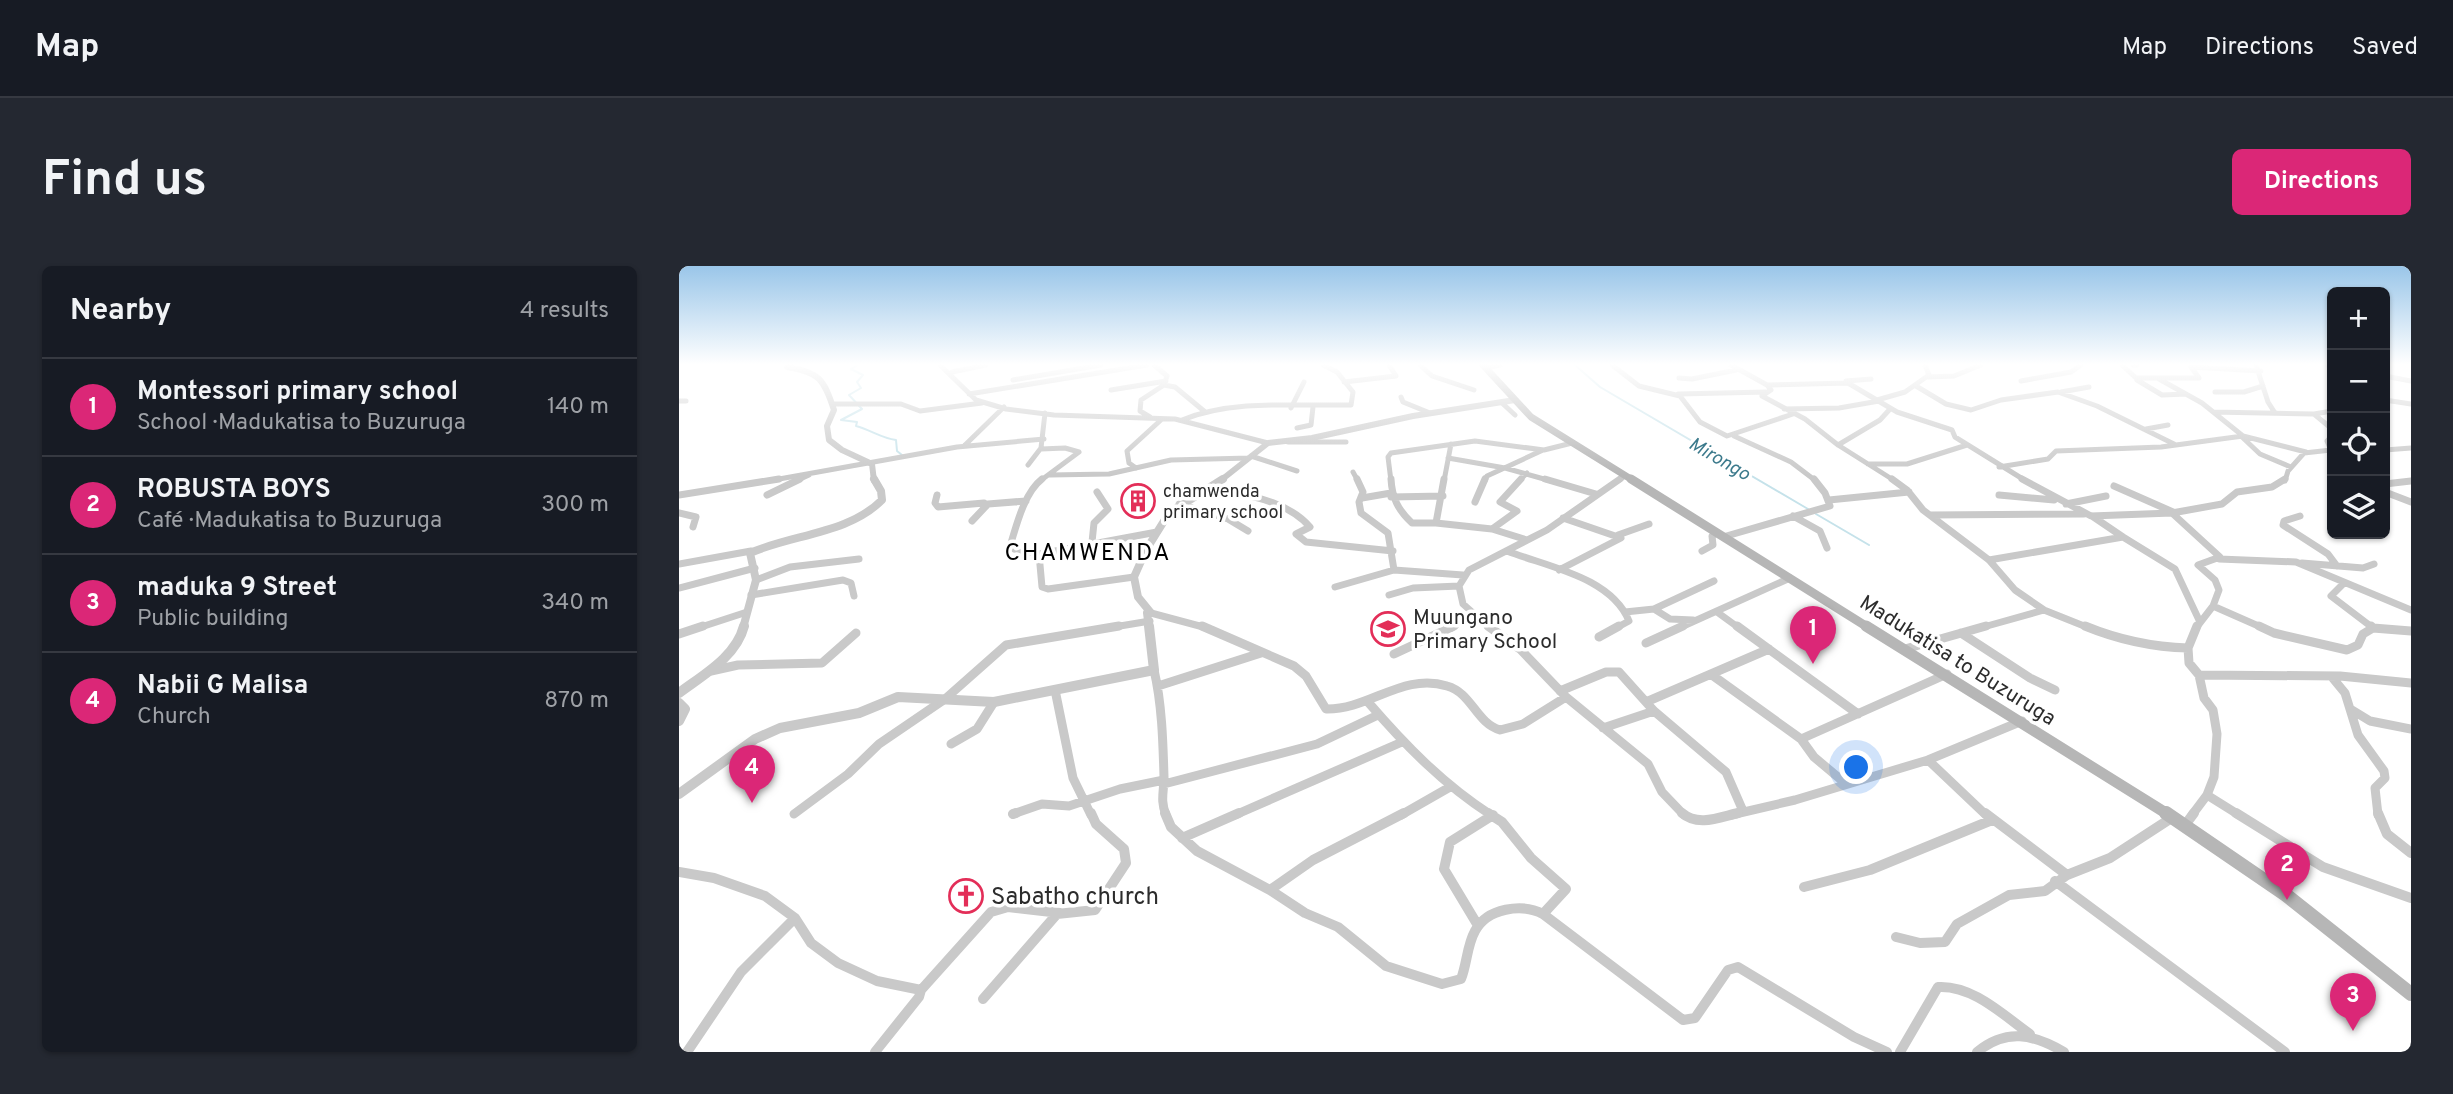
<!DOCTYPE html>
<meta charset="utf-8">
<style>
:root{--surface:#171b24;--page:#242831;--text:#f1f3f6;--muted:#9ea1a6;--line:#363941;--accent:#db2777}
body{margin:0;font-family:Overpass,sans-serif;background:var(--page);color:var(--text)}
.controls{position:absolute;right:21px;top:21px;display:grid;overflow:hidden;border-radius:10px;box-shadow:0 2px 5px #0004}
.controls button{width:63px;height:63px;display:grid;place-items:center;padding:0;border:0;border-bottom:2px solid var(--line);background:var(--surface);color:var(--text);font:35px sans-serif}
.you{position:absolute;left:1178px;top:502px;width:24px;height:24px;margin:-18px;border:5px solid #fff;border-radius:50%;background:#1a73e8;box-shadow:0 0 0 10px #1a73e833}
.badge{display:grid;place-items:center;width:46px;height:46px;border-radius:50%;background:var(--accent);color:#fff;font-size:23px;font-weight:700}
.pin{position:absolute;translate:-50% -58px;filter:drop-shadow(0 2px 4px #0008)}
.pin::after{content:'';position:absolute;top:37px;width:24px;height:21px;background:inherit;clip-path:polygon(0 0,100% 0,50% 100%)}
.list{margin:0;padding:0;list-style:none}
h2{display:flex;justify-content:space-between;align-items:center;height:91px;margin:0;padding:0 28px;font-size:30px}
h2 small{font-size:23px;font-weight:400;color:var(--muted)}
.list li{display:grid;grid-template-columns:46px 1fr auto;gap:21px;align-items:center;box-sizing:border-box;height:98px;padding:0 28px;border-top:2px solid var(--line)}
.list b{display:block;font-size:26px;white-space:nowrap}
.list p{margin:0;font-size:23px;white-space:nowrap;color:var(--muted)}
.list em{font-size:23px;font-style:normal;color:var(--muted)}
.icon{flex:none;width:38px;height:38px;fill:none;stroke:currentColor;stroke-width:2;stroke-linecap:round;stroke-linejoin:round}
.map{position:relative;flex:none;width:1732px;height:786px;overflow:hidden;border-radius:10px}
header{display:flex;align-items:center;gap:42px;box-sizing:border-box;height:98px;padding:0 35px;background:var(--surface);border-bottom:2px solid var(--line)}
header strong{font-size:33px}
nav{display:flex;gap:38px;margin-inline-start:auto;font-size:24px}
.intro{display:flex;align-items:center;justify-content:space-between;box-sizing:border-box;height:168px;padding:0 42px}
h1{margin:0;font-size:49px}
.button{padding:18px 32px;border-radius:10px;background:var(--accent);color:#fff;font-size:24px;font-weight:700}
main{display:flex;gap:42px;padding:0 42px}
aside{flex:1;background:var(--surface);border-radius:10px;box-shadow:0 2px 5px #0004}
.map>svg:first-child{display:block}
</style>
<header>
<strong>Map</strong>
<nav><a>Map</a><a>Directions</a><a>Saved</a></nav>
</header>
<div class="intro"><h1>Find us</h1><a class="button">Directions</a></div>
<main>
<aside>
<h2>Nearby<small>4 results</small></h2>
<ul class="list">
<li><span class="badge">1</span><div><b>Montessori primary school</b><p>School · Madukatisa to Buzuruga</p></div><em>140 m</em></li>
<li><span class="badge">2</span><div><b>ROBUSTA BOYS</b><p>Café · Madukatisa to Buzuruga</p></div><em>300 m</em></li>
<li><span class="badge">3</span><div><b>maduka 9 Street</b><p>Public building</p></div><em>340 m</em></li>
<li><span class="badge">4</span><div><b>Nabii G Malisa</b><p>Church</p></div><em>870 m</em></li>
</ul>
</aside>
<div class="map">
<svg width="1732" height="786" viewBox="0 0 1732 786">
<rect width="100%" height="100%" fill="#fff"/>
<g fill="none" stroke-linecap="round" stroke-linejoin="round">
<!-- stream -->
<path stroke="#c5e2ea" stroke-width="2" d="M179 99 172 103 184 109 178 116 182 122 170 129 183 143 162 154 178 156 177 160C192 164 202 172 217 174L218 185 223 189
M896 99 921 121 1129 243
M1137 248 1190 279"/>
<!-- minor-far3 -->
<path stroke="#c9c9c9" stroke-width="5" d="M261 99 297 134 327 143 375 149 496 153 589 177
M741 99 753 110 795 124
M933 99 960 120 1001 130 1021 156 1048 170 1114 148
M1052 99 1088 119 1169 117 1218 146 1273 164 1276 171 1347 215
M1443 99 1457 112H1520L1512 101 1582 105
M1454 99H1458
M1577 99 1589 136 1596 147
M1648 99 1653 103
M808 102 821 99
M273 106 307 99
M1706 110 1732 115
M1249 111 1275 110 1302 99
M1000 112 1013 113 1057 104
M334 114 422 99
M1458 114 1483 129 1507 128
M1167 115 1192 113
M1342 115 1392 106 1402 99
M665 116 717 110 710 99
M485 119 496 121 525 145
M1088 119 1092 124 1083 130 1126 153 1159 179 1216 215
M1237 120 1267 138 1292 144 1322 134 1379 126 1418 140 1495 178
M432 124 487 115
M1382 126 1410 121
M1536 126H1565L1584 120
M290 128 468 99
M999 128 1087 126
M722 131 724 136 751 147
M1198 134 1226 126 1250 109 1246 99
M1706 134 1732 138
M0 135H7
M823 137 836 149
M153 138H222L241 145 303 137
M612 142 625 116
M1105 143 1160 142 1200 135
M1653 145 1635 148 1653 163
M1534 146 1635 148
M471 151 461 145 462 134 485 119 488 110 475 99
M503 154C555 133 617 140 672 139L674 126 658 106 644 99
M618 162 632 159 634 141
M1467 163 1489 159
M1055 170 1112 196 1137 215
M1564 170 1627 186
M1563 171 1581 188 1612 201
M609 176H667
M1159 179 1201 154 1211 143
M285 180 325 141
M1706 184 1732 182
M572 190 618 205
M769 192 826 202 872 215
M1189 198H1228L1288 179
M349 199 362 182 366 147
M1320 201 1369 193 1377 185 1482 181 1564 170 1523 137 1480 113
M457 202 450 197 448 185 483 153
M674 206 679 215
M371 209 430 208 492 194 570 192
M89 215 278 181 365 173
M117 215 130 209
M361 215 400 186 386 182 362 183
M712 215 709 191 712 187 796 175 865 184 893 177
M765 215 772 178
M806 215 808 210 864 184
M840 215 848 207
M939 215 946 210
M1606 215 1609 205 1625 187 1652 184 1648 175 1653 170"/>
<!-- minor-far2 -->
<path stroke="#c9c9c9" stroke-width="7" d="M363 213C346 226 338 257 332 277L335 283 360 288 478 266
M678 213 684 226 680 236 682 247 709 267 715 304 784 309
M712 213C713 232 719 244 733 257H757
M765 213 757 257 813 263 838 245 821 236 842 213
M866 213 917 228
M1213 213 1228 224 1244 244 1310 294 1336 324 1365 344 1410 362
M1343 213 1412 250 1493 247
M1706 218 1732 215
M1435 220 1494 246
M530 221C564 229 607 233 631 261L617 268 627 276 714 285
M1706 226 1732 236
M0 229 100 213
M88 229 121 213
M258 229 256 237 259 241 305 237
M1320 229 1375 234
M712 231 764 230
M683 232 712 227
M1150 234 1230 226
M796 236 806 213
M500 238 549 253 569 265
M1387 238 1427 230
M0 247 17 251 14 261
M1251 249 1405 248
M1114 250 1141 265 1148 282
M1621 250 1605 255 1604 259 1649 288 1658 300
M293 255 309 238 347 235
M813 263 848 274
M939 269 970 258
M1044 271 1151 240 1146 227 1135 213
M1444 271 1496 303 1520 354
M413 276 415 257 429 243 418 226
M828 285C869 301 932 311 950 355L937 362
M1023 285 1034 279 1033 270 1038 267
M360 288 363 321 369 323 455 311
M1540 293 1617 296 1732 344
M1310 294 1444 271 1413 250
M1623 297 1684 302 1695 298
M0 298 72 285
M880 304 942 272 884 252
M77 314 111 301 180 293
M1665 317 1652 330 1694 362
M656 321 715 304
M0 322 76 302
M72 329 164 314 172 317 175 330
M710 329 734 322 780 320
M1534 340 1584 362
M975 343 991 353 1014 354
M946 346 975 343 1035 315
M1038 346 1060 362
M472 347 528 362
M19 362 68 346
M429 362 471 355
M773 362 792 348
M811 362 784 338 780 320 790 304 868 264 941 213
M1000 362 1111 312
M1301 362 1365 344
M1517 362 1534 340 1540 324 1536 314 1519 299 1541 291 1493 247 1543 238 1558 226 1593 221 1606 213"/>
<!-- minor-far1 -->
<path stroke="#c9c9c9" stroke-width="9" d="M523 360 615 400 627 410 647 443C690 444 724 406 768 420 793 427 797 457 821 464L844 458 887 431
M809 360 841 383 887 431 969 498 983 526 1005 549
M1058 360 1179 448
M1406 360C1440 374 1472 381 1509 382
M1580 360 1595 367 1668 384 1679 379 1684 368 1694 362 1692 360
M1694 362 1732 365
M1282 367 1351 412 1376 424
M0 368 24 360
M920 371 940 360
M967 377 1004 360
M1226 383 1307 360
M715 388 775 360
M475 404C483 438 484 476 485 511 485 525 481 535 487 549
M32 405 59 399 143 397 177 367
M1033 409 1122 473 1135 491 1166 517
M1520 409 1661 410 1732 417
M1652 410 1666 427 1679 469 1705 505 1706 512 1696 522 1699 549
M479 420 582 387
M376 424 394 512 412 549
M881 425 927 406H940L975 445 1047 506 1064 545
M689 436C726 479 764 518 812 549
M967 436 1090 383
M1673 444 1691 455 1732 463
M924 462 975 445
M1122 473 1268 408
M272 478 298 463 315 436
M1249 494 1307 549
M485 518 638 478 699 449
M1528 529 1560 549
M115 548 169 508 200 478 266 433 327 379 440 360
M334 548 363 538 390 540 441 523 485 514
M556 549 723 476
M722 549 771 521
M1052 549 1116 534 1249 494 1343 455
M1513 549 1528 529 1535 511 1538 468 1534 444 1525 432 1520 409 1510 397 1509 382 1518 360"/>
<!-- minor -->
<path stroke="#c9c9c9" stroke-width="10" d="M486 547 492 561 518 585 591 624 626 647 659 661 707 700 763 718 782 713C788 698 788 679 796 665 808 642 843 637 864 648
M809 547 823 556 852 592 887 623 864 648 1004 754 1016 752 1049 704 1059 701 1175 771 1208 786
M1003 547C1019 561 1041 551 1059 547
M1306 547 1388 609
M1557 547 1644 601 1732 632
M1699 547 1708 568 1732 587
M334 548 337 547
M1506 559 1515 547
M503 572 560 547
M0 606 35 612 86 630 116 652 132 677 159 697 198 715 242 724 240 731 196 786
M1376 615 1606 786
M1125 621 1191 604 1313 554
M591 624 634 594 725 547
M798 658 765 603 771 576 814 549
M1217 671 1241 677 1266 676 1278 658 1330 629 1366 625 1388 609 1431 592 1494 551
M242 724 312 646 329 641 381 647
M304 733 378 648 416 644 447 597 445 583 417 558 412 547
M8 786 62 706 116 652
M1221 786 1259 721C1294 719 1324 749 1351 768
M1298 786C1327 762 1354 768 1385 786"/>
<!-- tertiary-far2 -->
<path stroke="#c9c9c9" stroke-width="6" d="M112 99 108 101C140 106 145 113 155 144L148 160 150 174 163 184 193 198 195 215
M541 215 589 177 633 172 734 150 836 134"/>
<!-- tertiary-far1 -->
<path stroke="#c9c9c9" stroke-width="8" d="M468 347 470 362
M472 347 459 331 455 311 467 284 490 247 544 213
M64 362 77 314 71 287C114 268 169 268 203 234L202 225 195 213"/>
<!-- tertiary -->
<path stroke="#c9c9c9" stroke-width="10" d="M0 427C24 409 57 391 65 360
M0 437 6 443 0 455
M0 528 76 473 101 462 180 447 219 431 315 436 475 404 470 360"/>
<!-- secondary-far3 -->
<path stroke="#b6b6b6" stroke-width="7" d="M804 99 852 151 955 215"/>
<!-- secondary-far2 -->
<path stroke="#b6b6b6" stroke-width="9" d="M952 213 1190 362"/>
<!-- secondary-far1 -->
<path stroke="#b6b6b6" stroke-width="11" d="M1187 360 1490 549"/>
<!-- secondary -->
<path stroke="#b6b6b6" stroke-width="14" d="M1487 547 1607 629 1732 728"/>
</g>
<!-- sky -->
<linearGradient id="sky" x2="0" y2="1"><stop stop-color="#9ac6e9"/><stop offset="0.47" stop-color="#fff"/><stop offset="1" stop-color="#fff" stop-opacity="0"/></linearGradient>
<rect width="1732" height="209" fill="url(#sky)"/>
<!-- icons -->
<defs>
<g id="building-ring" transform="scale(1.75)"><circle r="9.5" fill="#fff" stroke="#e32e58" stroke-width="1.5"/><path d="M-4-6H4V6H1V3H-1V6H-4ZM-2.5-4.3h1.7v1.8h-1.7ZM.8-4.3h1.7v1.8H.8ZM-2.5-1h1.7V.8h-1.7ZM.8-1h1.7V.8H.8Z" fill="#e32e58"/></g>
<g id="school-ring" transform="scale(1.75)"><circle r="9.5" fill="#fff" stroke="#e32e58" stroke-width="1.5"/><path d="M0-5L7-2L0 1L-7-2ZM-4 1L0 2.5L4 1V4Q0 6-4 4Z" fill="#e32e58"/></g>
<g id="church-ring" transform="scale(1.75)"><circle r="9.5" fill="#fff" stroke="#e32e58" stroke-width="1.5"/><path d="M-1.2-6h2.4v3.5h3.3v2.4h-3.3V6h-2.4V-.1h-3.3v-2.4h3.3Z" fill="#e32e58"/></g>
</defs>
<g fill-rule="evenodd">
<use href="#building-ring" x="459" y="235"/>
<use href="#school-ring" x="709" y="363"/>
<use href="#church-ring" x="287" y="630"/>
</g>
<g text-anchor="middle" stroke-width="7" stroke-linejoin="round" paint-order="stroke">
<!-- far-poi labels -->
<g font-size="18" fill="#2c2c2c" stroke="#fff" text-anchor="start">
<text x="484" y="231">chamwenda<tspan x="484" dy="21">primary school</tspan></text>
</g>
<!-- far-water labels -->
<g font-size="19" font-style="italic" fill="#3c7a8c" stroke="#fff">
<text transform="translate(1041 192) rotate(30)" y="7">Mirongo</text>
</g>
<!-- poi labels -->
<g font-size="21" fill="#2c2c2c" stroke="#fff" text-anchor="start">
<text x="734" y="358">Muungano<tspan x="734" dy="24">Primary School</tspan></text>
</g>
<!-- street labels -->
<g font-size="21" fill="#2c2c2c" stroke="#fff">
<text transform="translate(1279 394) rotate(32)" y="7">Madukatisa to Buzuruga</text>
</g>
<!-- quarter labels -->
<g font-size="24" letter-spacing="2" fill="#000" stroke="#fff">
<text x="409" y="294">CHAMWENDA</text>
</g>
<!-- near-poi labels -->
<g font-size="24" fill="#2c2c2c" stroke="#fff" text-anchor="start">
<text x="312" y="638">Sabatho church</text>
</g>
</g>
</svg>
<div class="controls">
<button>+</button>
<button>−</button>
<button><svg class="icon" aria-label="locate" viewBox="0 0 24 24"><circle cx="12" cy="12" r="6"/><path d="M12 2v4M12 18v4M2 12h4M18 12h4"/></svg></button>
<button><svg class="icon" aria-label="layers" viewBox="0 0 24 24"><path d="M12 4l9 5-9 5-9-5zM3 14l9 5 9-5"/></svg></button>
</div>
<div class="you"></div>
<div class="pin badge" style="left:1134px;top:398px">1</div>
<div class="pin badge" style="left:1608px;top:634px">2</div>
<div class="pin badge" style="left:1674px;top:765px">3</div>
<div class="pin badge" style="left:73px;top:537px">4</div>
</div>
</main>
